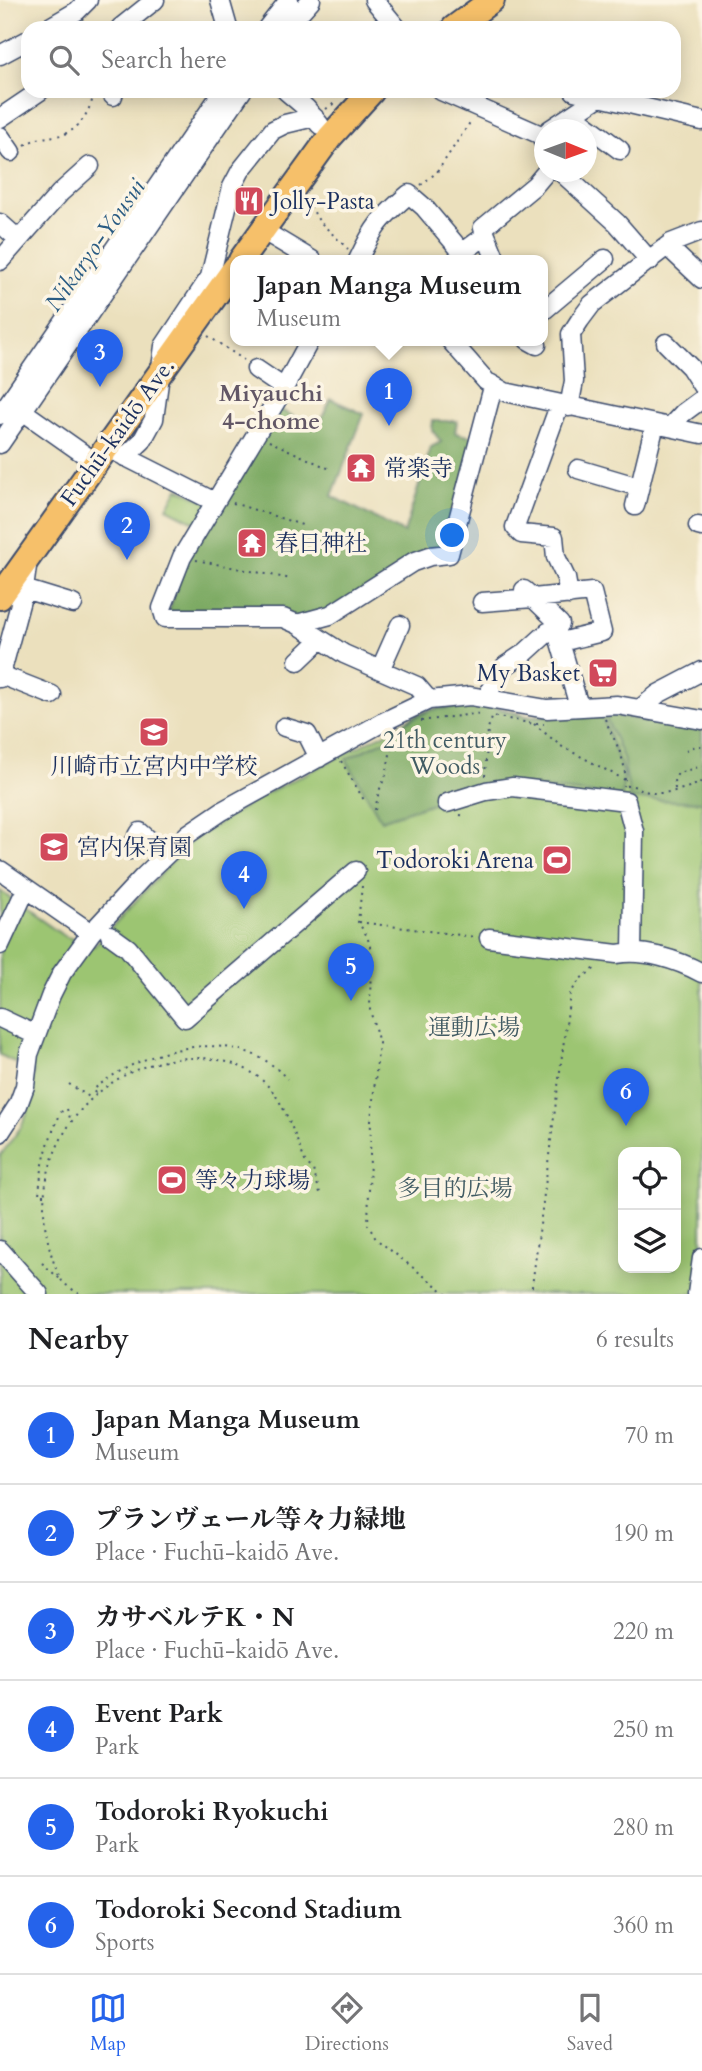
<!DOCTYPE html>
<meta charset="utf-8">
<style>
:root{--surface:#fff;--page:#f6f6f6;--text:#202124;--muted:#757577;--line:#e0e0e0;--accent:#2563eb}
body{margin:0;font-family:Cardo,"Noto Serif JP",serif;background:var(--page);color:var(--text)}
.controls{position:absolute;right:21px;bottom:21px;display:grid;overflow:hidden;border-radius:14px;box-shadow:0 4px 18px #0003}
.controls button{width:63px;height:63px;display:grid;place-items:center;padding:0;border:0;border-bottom:2px solid var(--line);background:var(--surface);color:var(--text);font:35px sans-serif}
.compass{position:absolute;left:534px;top:119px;width:63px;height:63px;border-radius:50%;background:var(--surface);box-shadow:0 4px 18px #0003;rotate:91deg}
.you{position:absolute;left:453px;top:536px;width:24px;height:24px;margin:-18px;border:5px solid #fff;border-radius:50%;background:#1a73e8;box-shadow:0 0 0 10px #1a73e833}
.badge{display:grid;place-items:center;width:46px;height:46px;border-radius:50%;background:var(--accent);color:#fff;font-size:23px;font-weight:700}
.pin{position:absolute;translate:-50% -58px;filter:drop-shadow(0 2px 4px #0008)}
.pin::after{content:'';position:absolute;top:37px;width:24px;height:21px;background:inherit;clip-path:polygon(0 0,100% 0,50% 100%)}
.popup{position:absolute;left:230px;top:255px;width:318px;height:91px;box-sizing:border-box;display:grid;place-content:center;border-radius:14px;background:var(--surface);filter:drop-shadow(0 2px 5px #0005);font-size:23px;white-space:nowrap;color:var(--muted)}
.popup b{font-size:26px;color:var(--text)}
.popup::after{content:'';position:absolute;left:50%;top:100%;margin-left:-14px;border:14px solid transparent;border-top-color:var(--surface)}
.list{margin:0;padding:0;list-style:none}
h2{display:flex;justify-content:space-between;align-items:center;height:91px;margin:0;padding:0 28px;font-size:30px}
h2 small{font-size:23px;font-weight:400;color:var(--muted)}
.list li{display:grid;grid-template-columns:46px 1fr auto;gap:21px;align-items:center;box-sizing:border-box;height:98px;padding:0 28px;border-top:2px solid var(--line)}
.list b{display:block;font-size:26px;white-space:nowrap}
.list p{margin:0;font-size:23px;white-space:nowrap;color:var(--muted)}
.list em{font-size:23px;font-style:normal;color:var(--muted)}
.icon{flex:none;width:38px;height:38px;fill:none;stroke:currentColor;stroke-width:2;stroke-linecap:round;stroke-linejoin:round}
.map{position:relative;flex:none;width:702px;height:1294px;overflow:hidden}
.search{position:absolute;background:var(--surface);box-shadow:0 4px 18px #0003;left:21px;right:21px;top:21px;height:77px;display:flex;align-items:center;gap:18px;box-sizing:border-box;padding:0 24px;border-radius:21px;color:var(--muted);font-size:26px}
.sheet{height:679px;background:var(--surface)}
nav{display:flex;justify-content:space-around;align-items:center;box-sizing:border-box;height:98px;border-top:2px solid var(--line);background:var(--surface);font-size:19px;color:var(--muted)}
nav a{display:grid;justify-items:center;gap:4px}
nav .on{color:var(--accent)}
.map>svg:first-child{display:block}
</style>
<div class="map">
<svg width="702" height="1294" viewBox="0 0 702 1294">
<rect width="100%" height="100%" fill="#fcf5e5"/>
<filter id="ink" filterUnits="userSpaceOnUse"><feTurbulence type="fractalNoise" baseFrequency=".0143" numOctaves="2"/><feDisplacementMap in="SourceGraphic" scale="14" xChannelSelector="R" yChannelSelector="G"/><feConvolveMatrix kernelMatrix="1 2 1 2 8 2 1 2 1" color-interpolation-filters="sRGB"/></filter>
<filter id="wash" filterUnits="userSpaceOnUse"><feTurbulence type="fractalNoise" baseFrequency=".00686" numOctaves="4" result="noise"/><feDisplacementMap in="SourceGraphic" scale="28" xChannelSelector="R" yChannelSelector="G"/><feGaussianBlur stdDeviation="1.57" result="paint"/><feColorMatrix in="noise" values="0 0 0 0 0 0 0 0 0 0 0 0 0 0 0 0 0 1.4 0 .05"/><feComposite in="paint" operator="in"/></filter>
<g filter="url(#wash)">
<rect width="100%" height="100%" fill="#ebe0bd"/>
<!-- green -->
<path fill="#9cc572" stroke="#5c7a68" stroke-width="2" fill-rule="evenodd" d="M178 488 210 503 198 524 167 508Z
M468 704 494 706 527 716 609 712 702 727V1294H0V1156L21 1127 27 1114 34 1072 0 1055V891L64 936 94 946 192 840 263 795 396 728C417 709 441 706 468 704ZM623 1152H676V1268H623Z"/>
<!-- forest -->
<path fill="#7daa64" stroke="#4c6c61" stroke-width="2" d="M331 399 364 414 332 496 404 533 431 447 441 442 432 430 433 421H457L455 433 476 438 446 552 329 612 297 619 168 614 185 562 279 409 317 428Z
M468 706 493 707 526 717 601 714 624 774 622 797 514 785 448 798 381 820 346 759 406 730 405 722 431 710Z
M612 715 702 730V802L630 799 623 758 606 718Z"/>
</g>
<g filter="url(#ink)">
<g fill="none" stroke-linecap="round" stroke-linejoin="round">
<!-- minor casing -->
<g stroke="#3a4a6c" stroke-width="21">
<path id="minor" d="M220 0 228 28
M374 0 397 28
M48 28 77 11 88 0
M120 28 155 0
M267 28 289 0
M286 28 311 0
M0 55 28 40
M286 91 306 108 320 125
M441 91 541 135 544 144
M574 91 702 121
M113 96 114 91
M573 115 620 150
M0 118 40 91
M549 130 599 97
M0 136 11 152
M561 172 617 223 650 261
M0 223 18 239
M262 230 312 260
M667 246 702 279
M358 260C374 226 381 218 409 194L424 207 461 251 466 250 485 236
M496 260 483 228 535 185 546 172
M0 261 60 193 90 166
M543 311 605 259
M310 340 284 388 182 557 162 608 165 618H283L297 624 344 654 417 686 429 700
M450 340 486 381 505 392 702 434
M528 340 537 345
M666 343 690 367 702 386
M256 369 284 388
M14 405 95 462
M559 406 515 527 521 534 554 537 556 557 566 578 569 595
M569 407 574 381 571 334 580 320 592 304 671 243 702 231
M0 415 223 91
M670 427 683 413 702 399
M0 444 242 91
M116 452 215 502
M125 457 142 441 154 419 164 346 210 277 232 187 241 170 273 130 285 124 314 117
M578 469 639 487
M635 506 655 424
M698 526 702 527
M24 589 73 604
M482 602 533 598 524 590
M297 624 330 615 413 562 430 556 449 554 493 387
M561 642 602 632 592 592 533 598 560 624 556 629 579 706
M298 661 320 640
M380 670 400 625
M1 675 52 695
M0 678 24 589 28 559
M491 688 505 666 526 652 548 632 556 629
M641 708 658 694 702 671
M284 727 307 734 319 758
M447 803 486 791 513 787 626 801 634 831 632 951
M130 850 140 832 166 855
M0 870 91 933
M110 935 128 948 185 1018 356 871
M489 938 617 954C644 949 678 960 702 973
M0 945 26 889
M0 1018 36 1035
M0 1133 18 1105 25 1086 29 1054 51 995 62 973 91 933 143 877 188 834 222 811 383 722 429 700 470 696 547 709 617 705 702 720
M0 1250 39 1294
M697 1294 702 1258"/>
</g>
<!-- highway casing -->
<g stroke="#3a4a6c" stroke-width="28">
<path id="highway" d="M454 28 492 0
M241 260 330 137 372 91
M0 597 235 268"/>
</g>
<!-- path -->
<path stroke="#3a4a6c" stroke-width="2" stroke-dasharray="2 5" stroke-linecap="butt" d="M487 96 490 91
M326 109 336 102
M25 145C42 134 52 139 67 133 83 126 91 106 95 91
M421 185 437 172 471 121
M307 200 319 221 348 249
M208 336 244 360
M269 441 332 470
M233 503 302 525
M196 560 291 579
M605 719C614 741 629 762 624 786
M421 721 482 713
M534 724 561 746 625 780
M686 750 696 746H702
M341 761 364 800
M485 776 488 728 493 716 534 724H544
M626 786C636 784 643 792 653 793 668 794 689 788 702 782
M675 789 674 780 678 773 702 766
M375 810 379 791 386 775 394 734
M460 815 466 816
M362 886 358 922 367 936 371 949 370 1010 379 1043 371 1120 368 1225 376 1239 447 1294
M359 922 475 937
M69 1084 91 1098
M95 1093 93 1090C143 1048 238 1022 287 1079
M67 1109 71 1121
M44 1195H39C41 1163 49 1135 64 1107
M42 1263 60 1279
M79 1294C74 1290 66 1286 62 1281 54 1269 47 1240 45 1225 35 1138 102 1061 190 1058 218 1057 247 1064 267 1085 284 1101 296 1139 305 1161L313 1170 321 1196
M531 1294 570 994 580 979 597 967"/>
<!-- minor -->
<use href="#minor" stroke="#fff" stroke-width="18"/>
<!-- highway -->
<use href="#highway" stroke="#f6c06b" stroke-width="24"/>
</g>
</g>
<!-- icons -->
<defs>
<g id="restaurant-square" transform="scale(1.575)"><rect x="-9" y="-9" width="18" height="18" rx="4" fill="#d1495b" stroke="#fcf5e5"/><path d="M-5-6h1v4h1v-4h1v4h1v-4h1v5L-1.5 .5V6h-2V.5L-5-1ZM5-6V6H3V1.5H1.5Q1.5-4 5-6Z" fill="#fff"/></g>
<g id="temple-square" transform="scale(1.575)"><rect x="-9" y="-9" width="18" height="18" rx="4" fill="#d1495b" stroke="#fcf5e5"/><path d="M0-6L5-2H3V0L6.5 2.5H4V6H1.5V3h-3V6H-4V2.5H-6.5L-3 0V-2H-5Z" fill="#fff"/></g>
<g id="supermarket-square" transform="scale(1.575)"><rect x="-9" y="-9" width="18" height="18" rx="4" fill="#d1495b" stroke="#fcf5e5"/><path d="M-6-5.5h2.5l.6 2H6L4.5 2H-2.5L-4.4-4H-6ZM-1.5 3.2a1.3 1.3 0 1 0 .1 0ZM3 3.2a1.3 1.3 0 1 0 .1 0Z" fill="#fff"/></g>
<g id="school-square" transform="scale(1.575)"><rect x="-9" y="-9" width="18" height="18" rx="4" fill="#d1495b" stroke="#fcf5e5"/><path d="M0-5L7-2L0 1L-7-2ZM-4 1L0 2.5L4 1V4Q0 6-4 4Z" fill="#fff"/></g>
<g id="stadium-square" transform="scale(1.575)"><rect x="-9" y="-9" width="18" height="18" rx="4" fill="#d1495b" stroke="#fcf5e5"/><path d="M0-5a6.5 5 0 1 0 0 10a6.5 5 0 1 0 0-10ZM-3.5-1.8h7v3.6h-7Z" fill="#fff"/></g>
</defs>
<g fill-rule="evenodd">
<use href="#restaurant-square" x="249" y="201"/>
<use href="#temple-square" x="361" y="468"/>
<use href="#temple-square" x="252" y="543"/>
<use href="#supermarket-square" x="603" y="673"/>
<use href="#school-square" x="154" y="732"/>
<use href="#school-square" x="54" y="847"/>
<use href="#stadium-square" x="557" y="860"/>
<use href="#stadium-square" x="172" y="1180"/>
</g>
<g text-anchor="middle" stroke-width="7" stroke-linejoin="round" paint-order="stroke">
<!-- poi labels -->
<g font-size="23" fill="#1b2f5e" stroke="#fcf5e5" text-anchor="start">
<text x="272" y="209">Jolly-Pasta</text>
<text x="384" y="476">常楽寺</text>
<text x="275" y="551">春日神社</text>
<text x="580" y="681" text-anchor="end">My Basket</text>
<text x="154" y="774" text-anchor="middle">川崎市立宮内中学校</text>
<text x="77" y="855">宮内保育園</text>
<text x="534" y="868" text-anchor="end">Todoroki Arena</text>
<text x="195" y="1188">等々力球場</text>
</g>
<!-- street labels -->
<g font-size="23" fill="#1b2f5e" stroke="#fcf5e5">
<text transform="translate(117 432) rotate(-54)" y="8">Fuchū-kaidō Ave.</text>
</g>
<!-- park labels -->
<g font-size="23" fill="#425c64" stroke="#fcf5e5">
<text x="445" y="748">21th century<tspan x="445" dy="26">Woods</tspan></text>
<text x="474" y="1035">運動広場</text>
<text x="455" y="1196">多目的広場</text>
</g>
<!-- water labels -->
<g font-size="24" font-style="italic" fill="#2b5c83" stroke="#fcf5e5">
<text transform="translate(95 245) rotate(-55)" y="8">Nikaryo-Yousui</text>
</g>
<!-- neighbourhood labels -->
<g font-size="24" font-weight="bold" fill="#625766" stroke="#fcf5e5">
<text x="271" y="401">Miyauchi<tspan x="271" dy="28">4-chome</tspan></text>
</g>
</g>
</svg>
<div class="controls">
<button><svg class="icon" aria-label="locate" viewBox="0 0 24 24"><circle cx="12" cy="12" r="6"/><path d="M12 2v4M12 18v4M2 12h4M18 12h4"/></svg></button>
<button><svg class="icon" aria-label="layers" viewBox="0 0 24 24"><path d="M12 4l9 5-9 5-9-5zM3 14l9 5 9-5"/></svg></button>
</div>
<svg class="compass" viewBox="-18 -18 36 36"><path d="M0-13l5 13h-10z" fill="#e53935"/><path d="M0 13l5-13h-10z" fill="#757577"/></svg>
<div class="you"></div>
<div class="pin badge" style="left:389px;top:426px">1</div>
<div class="popup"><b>Japan Manga Museum</b>Museum</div>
<div class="pin badge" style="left:127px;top:560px">2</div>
<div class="pin badge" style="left:100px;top:387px">3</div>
<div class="pin badge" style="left:244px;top:909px">4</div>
<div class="pin badge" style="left:351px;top:1001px">5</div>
<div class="pin badge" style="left:626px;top:1126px">6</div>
<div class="search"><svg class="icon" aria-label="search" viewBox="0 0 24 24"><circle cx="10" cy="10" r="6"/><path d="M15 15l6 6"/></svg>Search here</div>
</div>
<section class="sheet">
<h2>Nearby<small>6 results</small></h2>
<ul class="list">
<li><span class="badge">1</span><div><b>Japan Manga Museum</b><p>Museum</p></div><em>70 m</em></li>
<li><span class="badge">2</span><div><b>プランヴェール等々力緑地</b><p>Place · Fuchū-kaidō Ave.</p></div><em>190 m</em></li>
<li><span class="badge">3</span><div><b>カサベルテK・N</b><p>Place · Fuchū-kaidō Ave.</p></div><em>220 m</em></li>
<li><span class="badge">4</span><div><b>Event Park</b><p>Park</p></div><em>250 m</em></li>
<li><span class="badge">5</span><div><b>Todoroki Ryokuchi</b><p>Park</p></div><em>280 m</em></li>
<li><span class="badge">6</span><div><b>Todoroki Second Stadium</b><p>Sports</p></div><em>360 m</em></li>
</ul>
</section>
<nav>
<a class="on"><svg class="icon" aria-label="map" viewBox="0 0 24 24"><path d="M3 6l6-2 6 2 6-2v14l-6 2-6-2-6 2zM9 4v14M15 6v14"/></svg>Map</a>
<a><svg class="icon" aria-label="directions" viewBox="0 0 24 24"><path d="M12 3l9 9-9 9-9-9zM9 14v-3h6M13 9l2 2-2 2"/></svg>Directions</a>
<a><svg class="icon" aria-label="saved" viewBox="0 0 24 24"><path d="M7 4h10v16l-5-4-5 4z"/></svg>Saved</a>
</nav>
